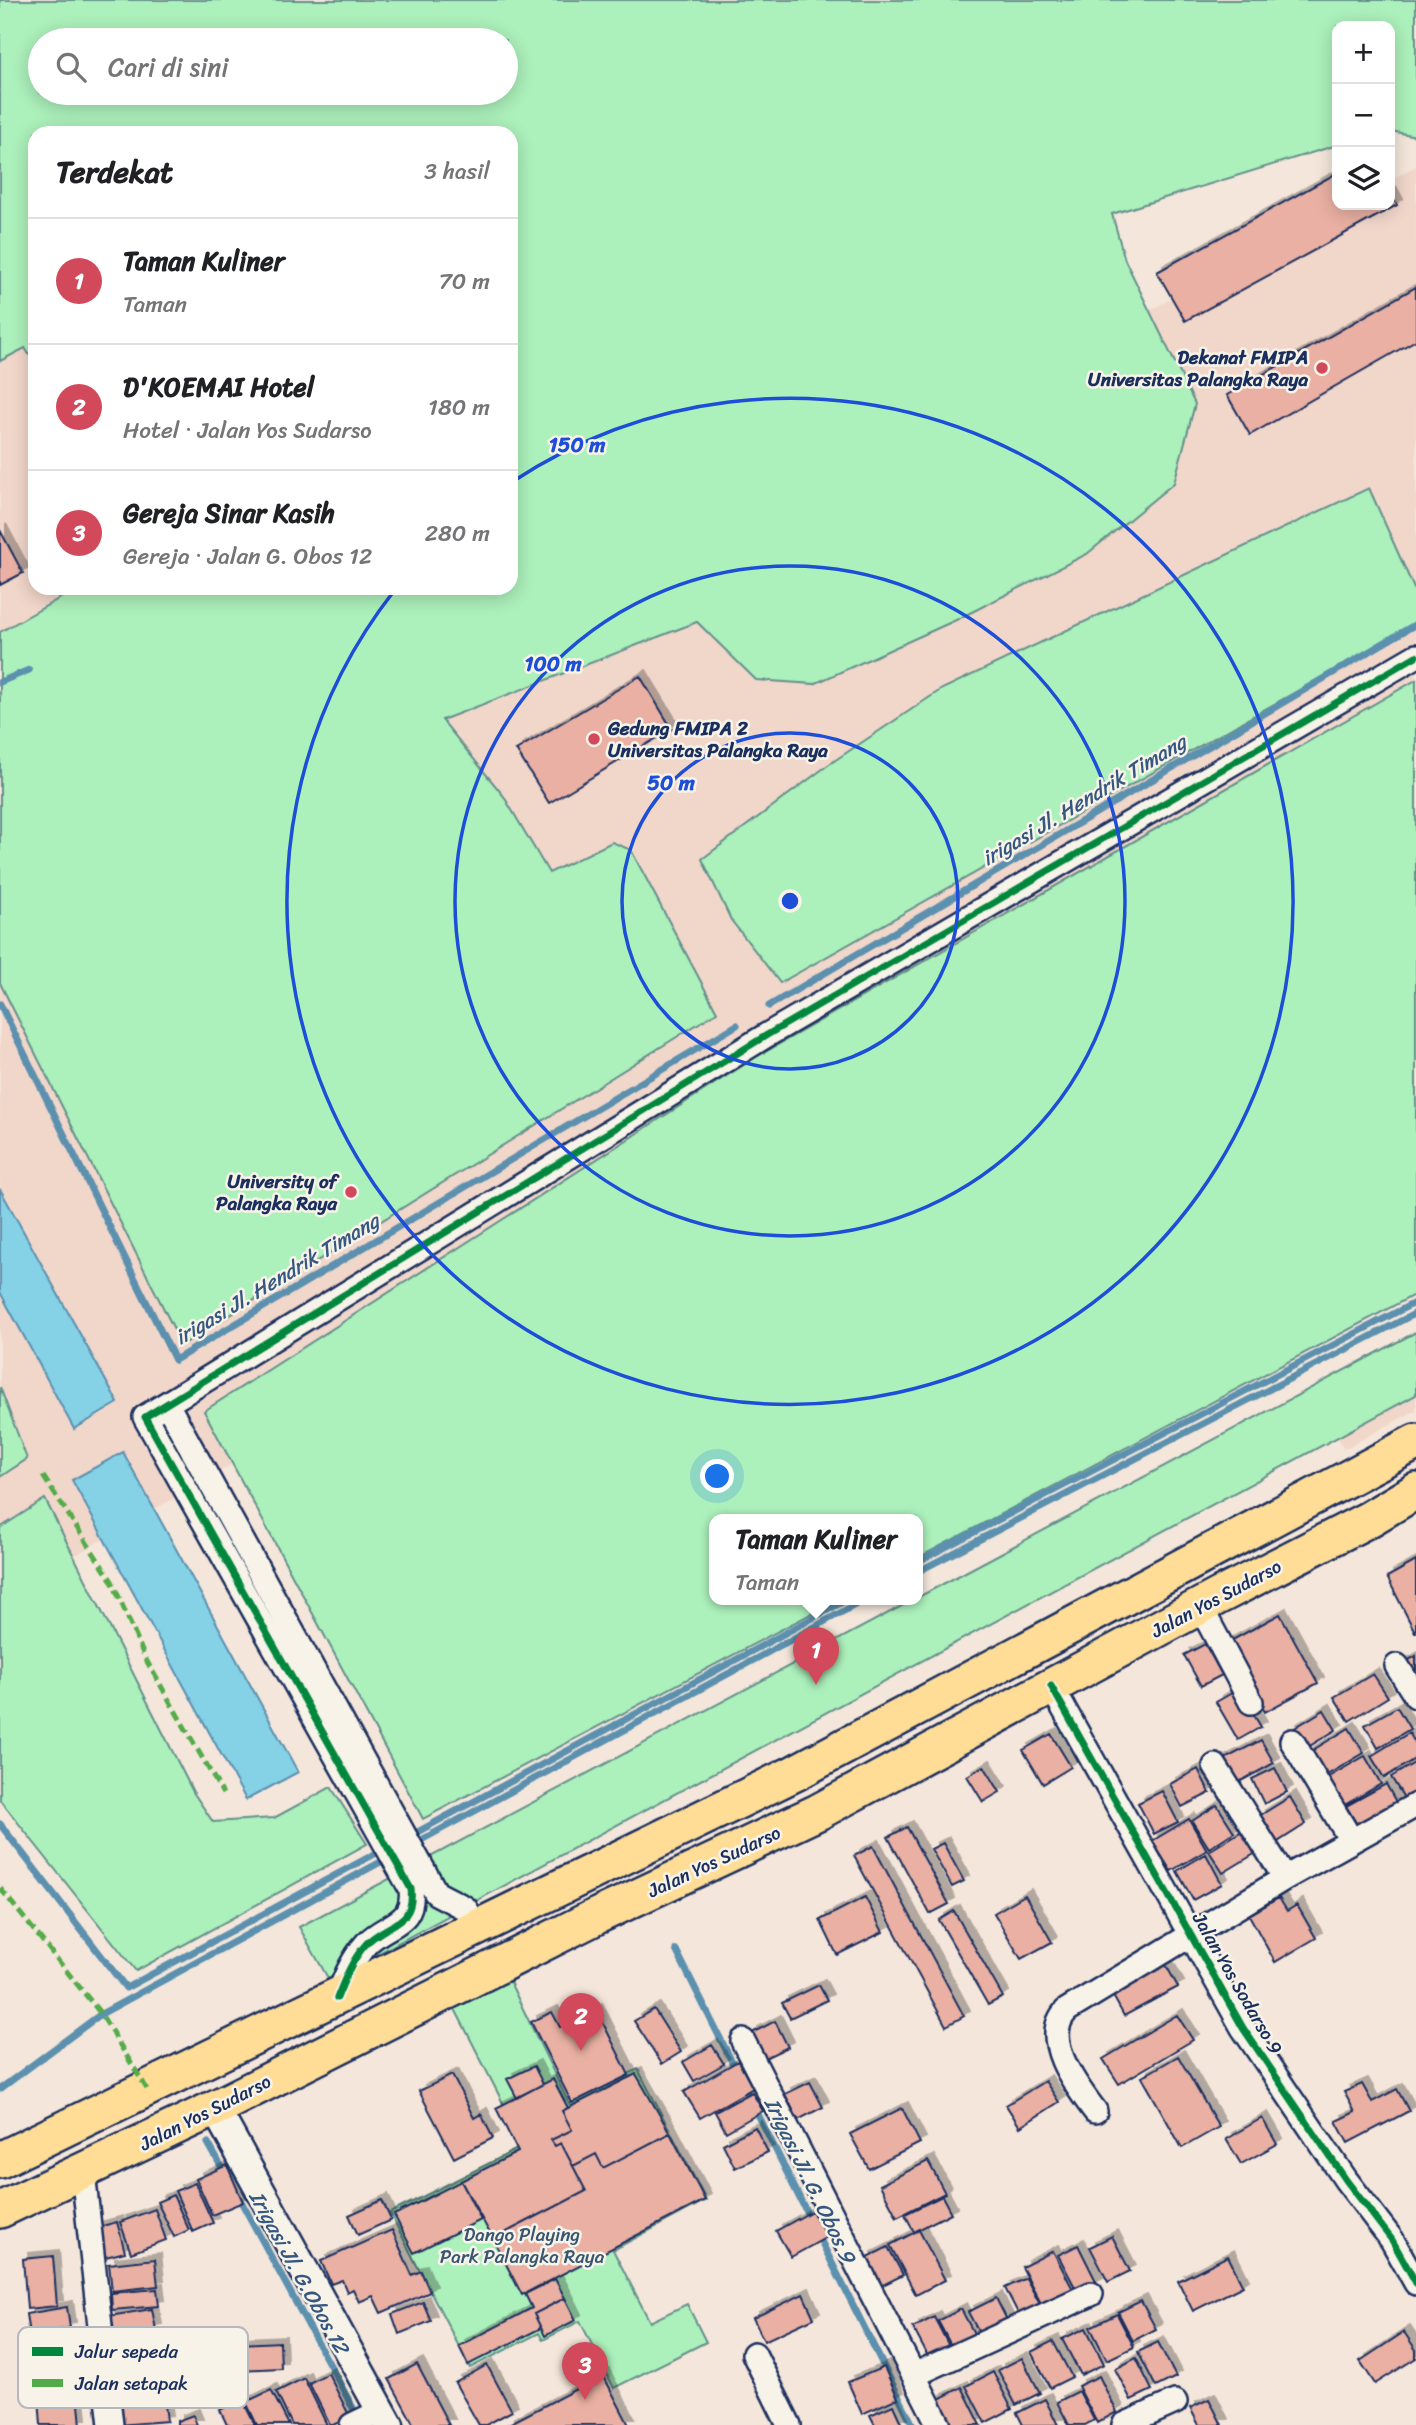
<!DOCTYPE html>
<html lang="id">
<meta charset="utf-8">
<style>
:root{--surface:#fff;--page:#f2f2f2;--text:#202124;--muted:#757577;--line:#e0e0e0;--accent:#d1495b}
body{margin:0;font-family:Sriracha,sans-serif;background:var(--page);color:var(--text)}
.controls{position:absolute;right:21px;top:21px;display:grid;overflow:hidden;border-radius:14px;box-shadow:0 4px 18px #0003}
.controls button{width:63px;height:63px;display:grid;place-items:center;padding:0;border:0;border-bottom:2px solid var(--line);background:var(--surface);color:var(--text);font:35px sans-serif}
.you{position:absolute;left:718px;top:1477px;width:24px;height:24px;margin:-18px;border:5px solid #fff;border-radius:50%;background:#1a73e8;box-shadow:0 0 0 10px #1a73e833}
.badge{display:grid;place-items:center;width:46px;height:46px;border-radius:50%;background:var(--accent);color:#fff;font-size:23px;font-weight:700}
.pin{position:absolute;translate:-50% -58px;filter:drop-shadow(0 2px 4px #0008)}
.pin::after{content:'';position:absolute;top:37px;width:24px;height:21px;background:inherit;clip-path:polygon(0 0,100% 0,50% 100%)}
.popup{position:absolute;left:709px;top:1514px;width:214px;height:91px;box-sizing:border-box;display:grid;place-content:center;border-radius:14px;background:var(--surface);filter:drop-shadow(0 2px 5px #0005);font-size:23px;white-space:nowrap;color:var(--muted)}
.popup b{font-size:26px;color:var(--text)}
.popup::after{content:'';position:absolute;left:50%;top:100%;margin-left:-14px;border:14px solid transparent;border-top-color:var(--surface)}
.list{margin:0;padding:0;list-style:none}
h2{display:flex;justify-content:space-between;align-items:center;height:91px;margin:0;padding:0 28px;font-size:30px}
h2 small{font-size:23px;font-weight:400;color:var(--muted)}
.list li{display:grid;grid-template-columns:46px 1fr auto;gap:21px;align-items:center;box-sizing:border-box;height:126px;padding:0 28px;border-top:2px solid var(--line)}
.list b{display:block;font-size:26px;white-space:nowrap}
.list p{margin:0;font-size:23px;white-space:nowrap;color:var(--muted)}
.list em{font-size:23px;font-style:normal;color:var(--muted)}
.icon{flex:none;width:38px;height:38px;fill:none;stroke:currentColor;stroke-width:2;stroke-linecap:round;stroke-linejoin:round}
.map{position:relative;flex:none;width:1416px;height:2425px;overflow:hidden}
.search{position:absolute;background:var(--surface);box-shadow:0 4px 18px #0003;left:28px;top:28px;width:490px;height:77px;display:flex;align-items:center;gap:18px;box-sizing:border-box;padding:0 24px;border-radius:38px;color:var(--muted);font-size:26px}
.panel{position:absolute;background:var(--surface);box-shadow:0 4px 18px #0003;left:28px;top:126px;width:490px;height:469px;border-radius:21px}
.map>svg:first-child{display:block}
</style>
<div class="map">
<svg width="1416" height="2425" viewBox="0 0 1416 2425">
<defs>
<filter id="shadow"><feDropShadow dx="6" dy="-6" stdDeviation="0" flood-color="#0004"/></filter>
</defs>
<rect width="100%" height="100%" fill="#f4e6da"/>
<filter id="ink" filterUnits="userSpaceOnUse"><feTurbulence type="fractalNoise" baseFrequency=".0143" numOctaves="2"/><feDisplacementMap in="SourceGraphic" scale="14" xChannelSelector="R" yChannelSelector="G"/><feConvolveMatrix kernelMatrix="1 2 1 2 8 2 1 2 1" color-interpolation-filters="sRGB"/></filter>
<g filter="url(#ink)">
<!-- built -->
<path fill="#f1d6ca" d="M1416 166V777L0 1599V274L35 338V588H171L278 784 1344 205H1390V180Z
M1416 1332V1410L1344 1449 1313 1387Z"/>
<!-- green -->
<path fill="#acf0bb" stroke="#64908c" stroke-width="2" fill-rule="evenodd" d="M0 0H1416V136L1390 131V26H1337V145L1112 214 1125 260 1195 404 1174 483 1087 554 956 620 814 684 756 680 697 622 442 720 503 795 549 873 612 842 631 850 717 1012 182 1345 0 983V632L78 588H511V133H35V364L25 348 0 361ZM40 40H506V93H40Z
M1369 488 1416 593V624L780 983 731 920 702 859 828 765 942 689Z
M1416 680V1294L918 1558 917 1519H714V1599H839L423 1819 204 1411 753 1059Z
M1416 1332V1395L329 1980 299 1927Z
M0 1387 27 1459 0 1477Z
M45 1499 193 1792 213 1822 274 1818 331 1787 367 1844 136 1971 0 1800V1528Z
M509 1980 569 2104 638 2069 706 2200 613 2250 650 2322 687 2304 706 2342 614 2388 580 2321 543 2340 539 2333 470 2368 390 2213 519 2148 505 2107 454 2007Z"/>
<!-- water -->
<path fill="#85d1e5" stroke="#5b90af" stroke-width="2" d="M0 1189 118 1403 74 1429 0 1292Z
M123 1452 298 1772 246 1800 72 1480Z"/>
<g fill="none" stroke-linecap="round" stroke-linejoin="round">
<!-- stream -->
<path stroke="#5b90af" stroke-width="7" d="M0 682 29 670
M0 1004 175 1360 737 1025
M769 1006 1416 624
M917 1562 1416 1302
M917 1572 1416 1313
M0 1824 126 1988 384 1849
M410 1836 848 1599
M414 1844 866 1599
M676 1950 736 2070
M743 2084 811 2221
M0 2089 101 2014 388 1858
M208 2143 226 2175
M237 2194 358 2417
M818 2235 913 2425"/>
</g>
<!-- building -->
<path fill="#e9b0a3" stroke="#1b2f5e" stroke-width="2" filter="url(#shadow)" d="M1337 173V205H1390V192L1397 205 1185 321 1157 272Z
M1416 287V340L1250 435 1227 395Z
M0 530 23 573 0 585Z
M640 676 672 729 549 803 516 750Z
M1416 1561V1632H1415L1387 1577Z
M1280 1614 1318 1683 1265 1712 1227 1643Z
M1205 1644 1222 1675 1201 1686 1184 1655Z
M1416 1656V1682L1403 1663Z
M1373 1674 1388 1697 1349 1721 1334 1697Z
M1239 1689 1261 1727 1238 1740 1216 1702Z
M1397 1707 1410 1729 1378 1748 1365 1725Z
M1324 1710 1336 1730 1303 1750 1291 1730Z
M1349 1728 1364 1753 1322 1778 1308 1753Z
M1409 1733 1416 1744V1758L1384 1778 1371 1756Z
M1051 1734 1071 1767 1043 1784 1023 1750Z
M1261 1740 1274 1763 1232 1786 1219 1762Z
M1365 1756 1381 1784 1341 1807 1325 1779Z
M1416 1762V1799L1408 1804 1391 1777Z
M984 1766 1000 1792 983 1802 967 1776Z
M1275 1768 1287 1792 1264 1804 1252 1779Z
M1198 1769 1210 1793 1182 1807 1170 1784Z
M1386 1784 1400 1809 1361 1831 1346 1806Z
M1162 1791 1178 1822 1154 1834 1138 1803Z
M1290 1797 1306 1824 1276 1843 1259 1816Z
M1217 1805 1234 1832 1209 1848 1192 1821Z
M1189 1819 1207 1850 1171 1871 1152 1841Z
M907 1827 949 1904 930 1914 888 1837Z
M1242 1831 1256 1853 1223 1873 1209 1851Z
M943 1843 964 1881 952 1887 931 1849Z
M873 1846 964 2016 946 2026 854 1856Z
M1206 1854 1222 1884 1193 1900 1177 1871Z
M1025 1895 1052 1942 1021 1959 994 1913Z
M865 1897 883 1932 837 1955 820 1920Z
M1279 1898 1287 1911 1297 1905 1316 1938 1275 1962 1249 1915Z
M954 1911 1003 1997 988 2005 939 1920Z
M1166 1965 1178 1987 1124 2016 1112 1994Z
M819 1985 827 2000 790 2018 782 2003Z
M596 2009 629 2075 572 2103 531 2022 552 2012 560 2027Z
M654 2009 681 2052 662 2064 634 2021Z
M1177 2015 1193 2040 1119 2084 1103 2059Z
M775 2021 788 2047 765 2058 752 2033Z
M712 2045 724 2064 694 2081 683 2062Z
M1178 2056 1219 2127 1182 2148 1142 2077Z
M738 2061 753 2088 700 2118 684 2092Z
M534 2066 543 2084 517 2098 507 2079Z
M636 2074 670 2133 603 2168 596 2154 573 2166 561 2143 555 2146 551 2140 572 2130 562 2111Z
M452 2075 474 2118 481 2114 493 2138 454 2158 419 2091Z
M553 2079 568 2108 562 2111 572 2130 551 2140 555 2146 561 2143 586 2191 493 2239 461 2181 518 2152 496 2108Z
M1045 2081 1059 2102 1020 2127 1006 2105Z
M810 2082 823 2107 798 2120 785 2094Z
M1362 2084 1372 2102 1397 2089 1409 2111 1348 2143 1336 2121 1355 2112 1344 2092Z
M752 2092 763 2111 726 2132 715 2112Z
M902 2108 920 2143 869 2169 850 2134Z
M1262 2118 1277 2144 1241 2164 1226 2139Z
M755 2127 768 2152 735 2168 723 2144Z
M670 2133 705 2200 522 2295 493 2239 586 2191 573 2166 596 2154 603 2168Z
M928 2161 945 2193 897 2217 880 2185Z
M227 2165 243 2202 212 2215 196 2179Z
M461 2181 481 2220 414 2253 394 2215Z
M195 2183 213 2223 193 2232 175 2191Z
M173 2195 189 2230 174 2237 157 2202Z
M942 2196 951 2213 914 2232 905 2214Z
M382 2200 391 2220 358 2235 349 2215Z
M155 2209 166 2240 131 2253 120 2222Z
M812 2211 827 2237 791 2257 776 2231Z
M117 2222 125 2252 102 2258 95 2228Z
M392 2230 412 2275 421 2271 430 2292 381 2313 373 2296 359 2302 353 2289 347 2292 342 2280 331 2284 321 2261Z
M919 2230 945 2280 916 2295 890 2245Z
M1112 2236 1130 2271 1108 2282 1090 2247Z
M1078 2245 1097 2283 1078 2293 1058 2255Z
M888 2247 903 2275 881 2286 866 2258Z
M1053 2251 1077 2297 1046 2313 1022 2267Z
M53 2256 57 2306 27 2309 23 2259Z
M1228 2256 1243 2286 1193 2311 1178 2281Z
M155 2259 158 2286 112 2291 109 2264Z
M1026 2278 1043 2310 1022 2321 1005 2288Z
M555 2279 565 2298 534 2314 541 2328 468 2365 459 2346 532 2308 525 2294Z
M157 2289 159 2306 112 2310 111 2293Z
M803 2294 814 2318 764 2341 753 2318Z
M565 2298 576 2320 545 2336 534 2314Z
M996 2298 1010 2326 983 2340 968 2312Z
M1141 2301 1156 2329 1133 2341 1118 2312Z
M423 2302 431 2321 399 2334 392 2314Z
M67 2307 70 2328 29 2335 26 2314Z
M152 2309 156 2330 113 2338 109 2316Z
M961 2309 978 2341 955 2353 938 2321Z
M1117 2314 1134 2347 1107 2360 1090 2327Z
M934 2317 952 2352 931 2362 913 2328Z
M1086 2328 1104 2364 1081 2375 1062 2339Z
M1404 2332 1416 2350V2358L1375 2384 1360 2361Z
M168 2337 171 2360 117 2365 114 2342Z
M1053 2341 1072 2377 1050 2388 1031 2352Z
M280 2342 281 2368 240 2370 239 2344Z
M1158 2342 1176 2377 1156 2387 1138 2352Z
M1022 2358 1040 2393 1016 2405 998 2370Z
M1136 2358 1152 2390 1131 2400 1115 2369Z
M417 2364 449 2425H414L389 2379Z
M487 2365 512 2411 486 2425H479L455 2383Z
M164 2366 167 2384 122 2389 120 2371Z
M884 2367 898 2398 862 2414 848 2382Z
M993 2372 1012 2409 985 2423 966 2386Z
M328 2373 350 2417 333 2425H330L309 2383Z
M603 2375 629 2425H507Z
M1099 2376 1117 2412 1097 2423 1078 2386Z
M304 2378 327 2425H292L276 2392Z
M962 2387 981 2425H947L935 2401Z
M163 2389 167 2421 118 2425 115 2394Z
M271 2390 289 2425H257L246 2402Z
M1079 2391 1094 2420 1085 2425H1069L1057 2402Z
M78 2394 81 2425H41L39 2398Z
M242 2399 255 2425H227L220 2410Z
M1045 2399 1058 2425H1023L1017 2413Z
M1209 2399 1222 2425H1199L1190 2408Z
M893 2405 902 2425H875L870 2415Z
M193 2415 197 2425H177V2421Z"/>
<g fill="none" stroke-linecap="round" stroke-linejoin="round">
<!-- minor casing -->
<g stroke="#1b2f5e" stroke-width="28">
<path id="minor" d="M167 1404 436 1893 465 1908 478 1927
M1200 1606 1251 1702
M1397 1666 1416 1696
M1051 1686 1243 2028 1346 2180 1392 2240 1416 2283
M1292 1741 1351 1840
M1215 1766 1285 1878
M337 1998C345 1978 352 1960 366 1944 387 1922 415 1926 411 1889L145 1417 767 1035 1416 656
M743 2041 939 2425
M1095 2111C1077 2087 1039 2038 1067 2010L1285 1878 1416 1805
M83 2172 111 2425
M754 2354 789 2425
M914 2375 1091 2294
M352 2425 381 2411
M1124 2425 1175 2402"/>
</g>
<!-- tertiary casing -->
<g stroke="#1b2f5e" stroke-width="33">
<path id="tertiary" d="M215 2108 389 2425"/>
</g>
<!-- primary casing -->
<g stroke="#1b2f5e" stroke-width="40">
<path id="primary" d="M0 2160 795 1773 1416 1442
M0 2210 215 2108 597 1916 818 1812 1219 1596 1369 1519 1416 1491"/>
</g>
<!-- minor -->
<use href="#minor" stroke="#f7f3e8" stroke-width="23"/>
<!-- tertiary -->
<use href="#tertiary" stroke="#f7f3e8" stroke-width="28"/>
<!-- primary -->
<use href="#primary" stroke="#ffdd96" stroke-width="35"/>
<!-- quiet -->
<path stroke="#52ab49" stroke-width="5" stroke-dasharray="10 5" stroke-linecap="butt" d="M43 1476 112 1581 145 1658 223 1794
M0 1888 101 2014 147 2089"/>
<!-- cycleway casing -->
<g stroke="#f7f3e8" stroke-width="11">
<path id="cycleway" d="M1051 1686 1243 2028 1346 2180 1392 2240 1416 2283
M337 1998C345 1978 352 1960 366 1944 387 1922 415 1926 411 1889L145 1417 767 1035 1416 656"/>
</g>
<!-- cycleway -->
<use href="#cycleway" stroke="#00873e" stroke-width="7"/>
</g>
</g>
<!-- distance rings -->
<g fill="none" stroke="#1d4ed8" stroke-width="3.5">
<circle cx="790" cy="901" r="168"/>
<circle cx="790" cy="901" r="335"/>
<path d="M512 482A503 503 0 1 1 394 591"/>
</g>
<!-- markers -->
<g fill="#d1495b" stroke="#f7f3e8" stroke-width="2.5">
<circle cx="1322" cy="368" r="7"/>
<circle cx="594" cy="739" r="7"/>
<circle cx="351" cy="1192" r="7"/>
</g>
<g text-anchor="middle" stroke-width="5" stroke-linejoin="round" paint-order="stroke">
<!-- poi labels -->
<g font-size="19" font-weight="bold" fill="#1b2f5e" stroke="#f7f3e8" text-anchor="end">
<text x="1308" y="364">Dekanat FMIPA<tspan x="1308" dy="22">Universitas Palangka Raya</tspan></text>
<text x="608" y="735" text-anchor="start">Gedung FMIPA 2<tspan x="608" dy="22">Universitas Palangka Raya</tspan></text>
<text x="337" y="1188">University of<tspan x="337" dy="22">Palangka Raya</tspan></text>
</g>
<!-- street labels -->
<g font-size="19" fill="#1b2f5e" stroke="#f7f3e8">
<text transform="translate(1216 1598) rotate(-28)" y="7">Jalan Yos Sudarso</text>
<text transform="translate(714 1861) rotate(-25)" y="7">Jalan Yos Sudarso</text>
<text transform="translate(1238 1983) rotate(60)" y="7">Jalan Yos Sodarso 9</text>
<text transform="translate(205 2112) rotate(-27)" y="7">Jalan Yos Sudarso</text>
</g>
<!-- park labels -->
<g font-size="19" fill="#385671" stroke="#f7f3e8">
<text x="522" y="2241">Dango Playing<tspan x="522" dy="22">Park Palangka Raya</tspan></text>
</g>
<!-- water labels -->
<g font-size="21" font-style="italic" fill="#365880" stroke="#f7f3e8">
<text transform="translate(1084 800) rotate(-31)" y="7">irigasi Jl. Hendrik Timang</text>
<text transform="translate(277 1279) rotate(-31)" y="7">irigasi Jl. Hendrik Timang</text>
<text transform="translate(810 2180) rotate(64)" y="7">Irigasi Jl. G. Obos 9</text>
<text transform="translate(299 2272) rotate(61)" y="7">Irigasi Jl. G.Obos 12</text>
</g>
</g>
<!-- legend -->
<rect x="18" y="2327" width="230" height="81" rx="10" fill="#f7f3e8" stroke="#b5b8bf" stroke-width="2"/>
<rect x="32" y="2347" width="31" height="9" fill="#00873e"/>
<rect x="32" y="2379" width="31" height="8" fill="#52ab49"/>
<g font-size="19" fill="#1b2f5e">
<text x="75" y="2358">Jalur sepeda</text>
<text x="75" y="2390">Jalan setapak</text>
</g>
<circle cx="790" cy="901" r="10" fill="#1d4ed8" stroke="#f7f3e8" stroke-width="3.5"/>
<g font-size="21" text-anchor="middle" font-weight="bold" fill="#1d4ed8" stroke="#f7f3e8" stroke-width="5" stroke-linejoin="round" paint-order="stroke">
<text x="577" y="452">150 m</text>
<text x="553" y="671">100 m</text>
<text x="671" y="790">50 m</text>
</g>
</svg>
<div class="controls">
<button>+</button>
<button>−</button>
<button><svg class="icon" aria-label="layers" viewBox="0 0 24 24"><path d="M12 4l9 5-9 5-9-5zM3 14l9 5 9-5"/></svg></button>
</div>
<div class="you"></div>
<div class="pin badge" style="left:816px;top:1685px">1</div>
<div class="popup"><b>Taman Kuliner</b>Taman</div>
<div class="pin badge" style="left:581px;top:2051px">2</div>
<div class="pin badge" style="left:585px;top:2400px">3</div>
<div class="search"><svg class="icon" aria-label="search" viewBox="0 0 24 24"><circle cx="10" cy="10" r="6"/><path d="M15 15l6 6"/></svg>Cari di sini</div>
<section class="panel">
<h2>Terdekat<small>3 hasil</small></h2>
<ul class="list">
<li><span class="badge">1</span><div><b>Taman Kuliner</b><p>Taman</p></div><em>70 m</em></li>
<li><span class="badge">2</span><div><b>D'KOEMAI Hotel</b><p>Hotel · Jalan Yos Sudarso</p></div><em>180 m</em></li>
<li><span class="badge">3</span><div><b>Gereja Sinar Kasih</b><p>Gereja · Jalan G. Obos 12</p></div><em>280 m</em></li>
</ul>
</section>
</div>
